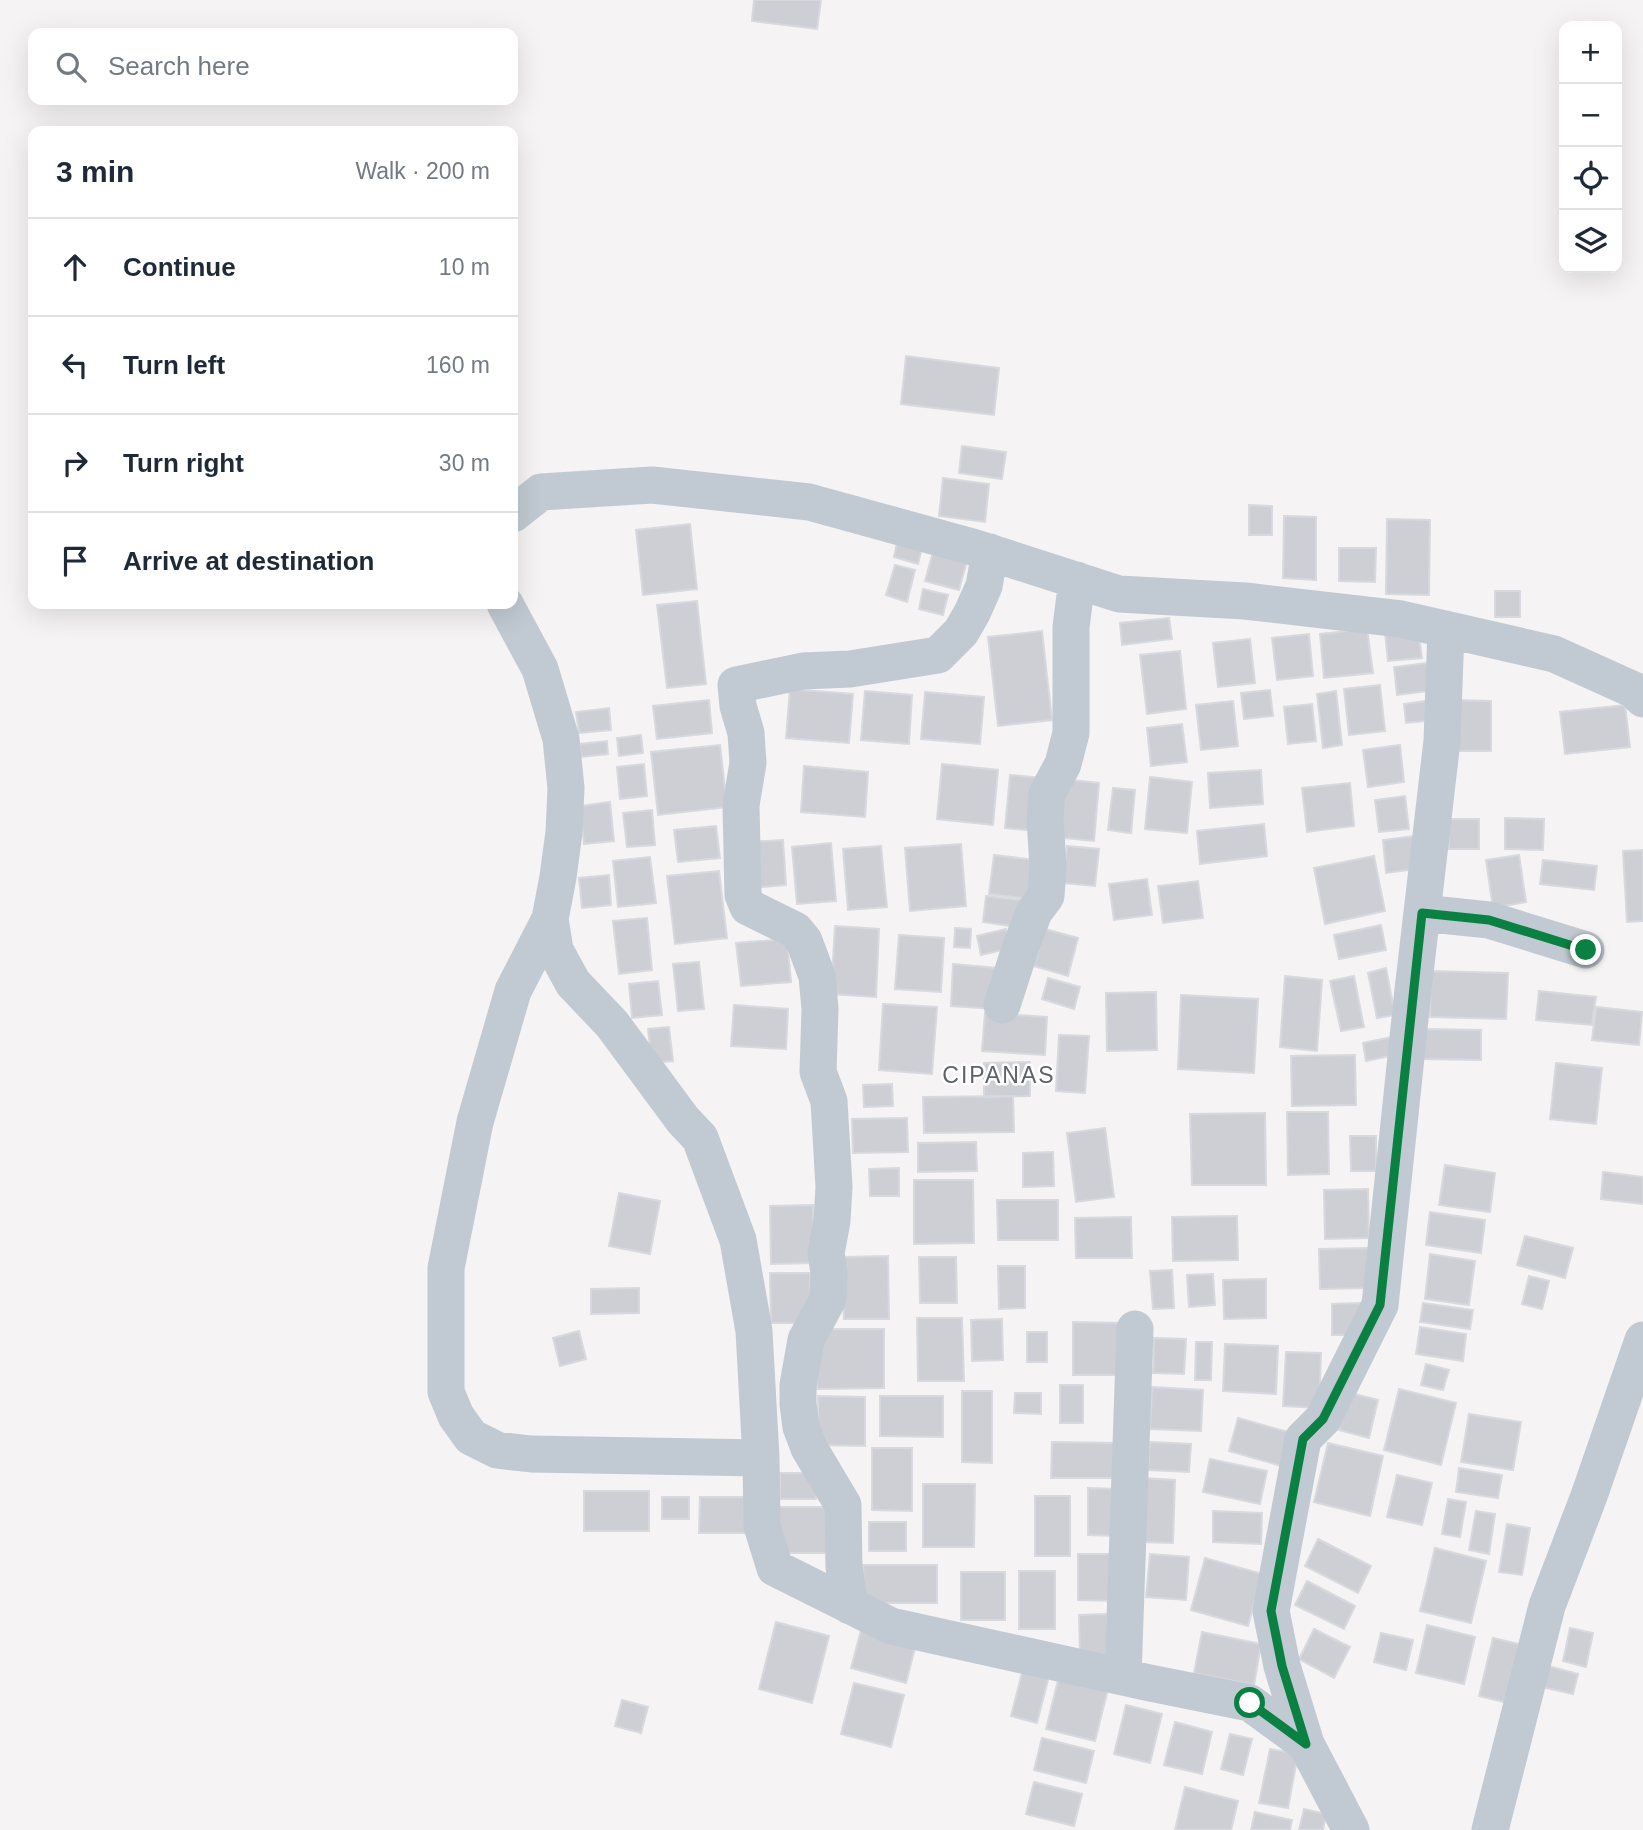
<!DOCTYPE html>
<meta charset="utf-8">
<style>
:root{--surface:#fff;--page:#f6f6f7;--text:#1f2937;--muted:#747a83;--line:#e0e1e3}
body{margin:0;font-family:Helvetica,sans-serif;background:var(--page);color:var(--text)}
.controls{position:absolute;right:21px;top:21px;display:grid;overflow:hidden;border-radius:14px;box-shadow:0 7px 28px #0002}
.controls button{width:63px;height:63px;display:grid;place-items:center;padding:0;border:0;border-bottom:2px solid var(--line);background:var(--surface);color:var(--text);font:35px sans-serif}
.stop{position:absolute;width:21px;height:21px;margin:-16px;border:5px solid #0b8043;border-radius:50%;background:#fff}
.stop.end{background:#0b8043;border-color:#fff;box-shadow:0 2px 7px #0008}
.list{margin:0;padding:0;list-style:none}
h2{display:flex;justify-content:space-between;align-items:center;height:91px;margin:0;padding:0 28px;font-size:30px}
h2 small{font-size:23px;font-weight:400;color:var(--muted)}
.list li{display:grid;grid-template-columns:46px 1fr auto;gap:21px;align-items:center;box-sizing:border-box;height:98px;padding:0 28px;border-top:2px solid var(--line)}
.list b{display:block;font-size:26px;white-space:nowrap}
.list em{font-size:23px;font-style:normal;color:var(--muted)}
.icon{flex:none;width:38px;height:38px;fill:none;stroke:currentColor;stroke-width:2;stroke-linecap:round;stroke-linejoin:round}
.map{position:relative;flex:none;width:1643px;height:1830px;overflow:hidden}
.search{position:absolute;background:var(--surface);box-shadow:0 7px 28px #0002;left:28px;top:28px;width:490px;height:77px;display:flex;align-items:center;gap:18px;box-sizing:border-box;padding:0 24px;border-radius:14px;color:var(--muted);font-size:26px}
.panel{position:absolute;background:var(--surface);box-shadow:0 7px 28px #0002;left:28px;top:126px;width:490px;height:483px;border-radius:14px}
.map>svg:first-child{display:block}
</style>
<div class="map">
<svg width="1643" height="1830" viewBox="0 0 1643 1830">
<rect width="100%" height="100%" fill="#f5f3f3"/>
<!-- building -->
<path fill="#cdcfd5" stroke="#d7d9de" stroke-width="2" d="M754 0H821L817 29 752 21Z
M906 356 999 368 994 415 901 404Z
M962 446 1006 452 1002 479 959 473Z
M943 478 989 484 985 522 939 516Z
M1249 505 1272 506V535H1249Z
M1284 516 1316 517V580L1283 578Z
M1387 519 1430 520 1429 595 1386 594Z
M690 524 697 589 643 595 636 530Z
M899 533 924 540 918 564 894 557Z
M936 541 970 550 959 590 925 581Z
M1339 548H1376L1375 582 1339 581Z
M895 565 915 570 907 602 886 595Z
M923 589 948 595 943 615 919 609Z
M1495 591H1520V617H1495Z
M697 601 706 684 667 688 657 605Z
M1169 618 1172 639 1122 645 1120 623Z
M1367 629 1373 673 1324 678 1320 634Z
M1418 630 1422 658 1388 661 1385 633Z
M1042 631 1052 720 998 726 988 637Z
M1309 634 1313 676 1277 680 1272 638Z
M1250 639 1255 683 1218 687 1213 643Z
M1180 651 1186 709 1147 714 1140 655Z
M1427 663 1430 691 1397 695 1394 667Z
M1380 685 1385 731 1349 735 1344 689Z
M790 689 853 694 849 743 786 738Z
M1270 690 1273 716 1244 719 1241 693Z
M865 691 912 695 909 744 861 740Z
M1336 691 1342 745 1323 748 1317 694Z
M925 692 984 697 980 744 921 739Z
M709 700 712 733 657 739 653 706Z
M1432 700 1434 720 1406 723 1404 704Z
M1454 700 1491 701V751H1454Z
M1233 701 1238 746 1201 750 1196 705Z
M1312 704 1316 741 1288 744 1284 707Z
M1625 705 1630 747 1565 754 1560 712Z
M609 708 611 730 579 733 576 712Z
M1182 724 1187 762 1151 766 1147 728Z
M641 735 643 753 619 756 617 738Z
M607 741 608 754 581 757 580 744Z
M720 745 727 807 658 815 651 752Z
M1400 745 1404 782 1368 787 1363 750Z
M644 764 647 796 620 799 617 767Z
M942 764 998 770 993 825 937 819Z
M804 766 868 772 865 817 801 812Z
M1261 770 1263 804 1210 808 1208 773Z
M1010 775 1042 778 1037 831 1005 828Z
M1150 777 1192 782 1187 833 1145 829Z
M1061 779 1099 783 1094 841 1055 837Z
M1350 783 1354 826 1307 832 1302 788Z
M1113 788 1135 790 1131 833 1108 830Z
M1405 796 1409 829 1379 832 1375 800Z
M610 802 614 841 584 844 580 806Z
M652 810 655 845 627 847 623 813Z
M1505 818 1544 819 1543 850 1505 849Z
M1449 819H1479V849H1449Z
M1264 824 1267 856 1200 864 1197 831Z
M716 826 720 858 678 862 674 830Z
M1414 836 1417 869 1386 873 1383 840Z
M783 840 786 885 749 888 746 842Z
M831 843 836 901 797 904 792 847Z
M961 844 966 906 910 911 905 848Z
M881 846 887 907 848 910 843 849Z
M1067 846 1099 849 1095 886 1063 883Z
M1643 850V921L1627 922 1623 851Z
M994 855 1044 861 1040 900 989 894Z
M1519 855 1526 902 1493 908 1486 860Z
M1374 856 1385 911 1325 924 1314 868Z
M650 857 656 903 618 907 613 861Z
M1543 860 1597 866 1594 890 1540 884Z
M719 871 727 938 675 944 667 876Z
M609 875 611 905 582 908 579 878Z
M1147 879 1152 915 1114 920 1109 884Z
M1198 881 1203 918 1163 923 1158 886Z
M986 896 1020 900 1017 927 983 922Z
M647 918 652 970 619 974 613 921Z
M1381 925 1386 950 1339 959 1334 935Z
M835 926 879 929 876 997 831 994Z
M955 928 971 929 970 948 954 947Z
M1006 929 1011 948 981 955 977 936Z
M1045 929 1078 938 1068 976 1034 966Z
M899 935 944 938 941 992 895 989Z
M787 939 791 982 741 986 736 943Z
M699 962 704 1009 678 1011 673 964Z
M953 964 997 968 995 1009 951 1006Z
M1386 968 1395 1015 1377 1018 1368 973Z
M1431 971 1508 973 1506 1019 1430 1017Z
M1285 976 1322 980 1317 1051 1280 1047Z
M1354 976 1364 1027 1341 1031 1330 981Z
M1048 978 1080 987 1074 1009 1042 999Z
M658 981 662 1015 632 1018 629 984Z
M1539 991 1596 997 1592 1025 1536 1020Z
M1156 992 1157 1050 1107 1051 1106 993Z
M1181 995 1258 999 1254 1073 1178 1069Z
M883 1004 937 1007 932 1074 879 1070Z
M734 1005 788 1009 786 1049 731 1046Z
M1596 1007 1642 1012 1639 1045 1592 1040Z
M985 1013 1047 1017 1045 1055 982 1051Z
M669 1027 673 1061 652 1063 648 1029Z
M1423 1029 1481 1030V1060L1422 1059Z
M1059 1035 1089 1036 1085 1093 1056 1091Z
M1392 1037 1395 1055 1366 1061 1363 1043Z
M1355 1055 1356 1105 1292 1106 1291 1056Z
M1030 1062V1096L984 1097V1063Z
M1556 1063 1602 1068 1596 1124 1550 1119Z
M892 1084 893 1106 864 1107 863 1085Z
M1013 1096 1014 1132 924 1133 923 1097Z
M1287 1112H1328L1329 1174 1288 1175Z
M1265 1113 1266 1185H1192L1190 1114Z
M907 1118 908 1152 853 1153 852 1119Z
M1105 1128 1114 1197 1076 1202 1067 1133Z
M1350 1136H1376V1171H1351Z
M976 1142 977 1171 918 1172V1143Z
M1053 1152 1054 1186 1023 1187V1153Z
M1445 1165 1495 1173 1490 1212 1439 1205Z
M899 1168V1196H870L869 1169Z
M1603 1172 1643 1177V1204L1601 1199Z
M914 1180H973L974 1243 914 1244Z
M1368 1189 1369 1238 1325 1239 1324 1190Z
M619 1193 660 1201 650 1254 609 1246Z
M997 1200H1058V1240H998Z
M813 1205 814 1263 771 1264 770 1206Z
M1430 1212 1485 1220 1481 1253 1426 1245Z
M1237 1216 1238 1260 1173 1261 1172 1217Z
M1131 1217 1132 1258H1076L1075 1218Z
M1525 1236 1573 1248 1565 1278 1517 1265Z
M1368 1248V1288L1320 1289 1319 1249Z
M1430 1254 1475 1261 1469 1305 1425 1299Z
M888 1256 889 1319H844L842 1257Z
M919 1257H956L957 1303H920Z
M998 1266H1025V1308L999 1309Z
M1172 1270 1174 1308 1153 1309 1150 1271Z
M770 1273H810L811 1323H771Z
M1213 1274 1215 1305 1189 1307 1187 1275Z
M1529 1276 1549 1281 1542 1309 1522 1304Z
M1266 1279V1318L1224 1319 1223 1280Z
M639 1288V1313L591 1314V1289Z
M1360 1303 1361 1335H1332V1304Z
M1423 1303 1473 1310 1470 1329 1420 1322Z
M917 1318H962L964 1381H918Z
M1002 1319 1003 1360 972 1361 971 1320Z
M1073 1322 1122 1323V1375H1073Z
M1420 1327 1466 1334 1463 1361 1416 1354Z
M816 1329H884V1388L817 1389Z
M579 1331 586 1359 560 1366 553 1338Z
M1027 1332H1047V1362H1027Z
M1154 1338 1186 1339 1184 1374 1153 1373Z
M1196 1342H1212L1211 1380H1195Z
M1225 1344 1278 1346 1276 1394 1223 1391Z
M1286 1352 1321 1353 1319 1408 1283 1406Z
M1426 1364 1449 1370 1443 1390 1421 1385Z
M1060 1385H1083V1423H1060Z
M1152 1387 1203 1390 1201 1431 1150 1429Z
M1399 1389 1456 1403 1441 1465 1384 1450Z
M962 1391H992V1463L962 1462Z
M1347 1392 1378 1400 1369 1438 1339 1430Z
M1015 1393H1041V1414L1014 1413Z
M818 1396 865 1397V1446L818 1445Z
M880 1396H943V1437L880 1436Z
M1469 1414 1521 1422 1513 1470 1461 1462Z
M1238 1418 1295 1434 1285 1467 1229 1451Z
M1052 1442 1118 1443V1478H1051Z
M1150 1442 1191 1444 1189 1472 1148 1470Z
M1328 1443 1383 1456 1370 1516 1314 1502Z
M872 1448H912V1511L872 1510Z
M1210 1459 1267 1471 1260 1504 1203 1492Z
M1459 1468 1502 1475 1498 1498 1456 1492Z
M780 1473H816V1499H780Z
M1397 1475 1432 1483 1422 1525 1387 1517Z
M1143 1478 1175 1480 1173 1543 1140 1542Z
M923 1484H975L974 1547H923Z
M1088 1488 1118 1489V1536L1088 1535Z
M584 1491H649V1531H584Z
M1035 1496H1070V1556H1035Z
M662 1497H689V1519H662Z
M700 1497H753V1533H699Z
M1448 1499 1466 1502 1460 1537 1442 1534Z
M777 1507H832V1553H777Z
M1213 1511 1262 1513 1261 1544 1213 1542Z
M1476 1511 1495 1514 1489 1554 1469 1550Z
M869 1522H906V1551H869Z
M1507 1524 1530 1528 1522 1575 1499 1572Z
M1318 1539 1371 1566 1358 1593 1305 1566Z
M1435 1548 1486 1561 1471 1623 1420 1611Z
M1078 1554H1113V1601L1078 1600Z
M1150 1554 1189 1557 1186 1600 1146 1597Z
M1205 1558 1262 1574 1248 1626 1191 1610Z
M863 1565H937V1603H864Z
M1019 1571H1055V1629H1019Z
M961 1572H1005V1620H961Z
M1307 1581 1355 1606 1344 1629 1295 1605Z
M1107 1614V1655H1080L1079 1615Z
M776 1622 829 1636 812 1703 759 1689Z
M1427 1625 1475 1637 1464 1684 1416 1673Z
M1570 1628 1593 1633 1586 1667 1563 1661Z
M1314 1629 1350 1647 1334 1678 1299 1659Z
M861 1630 916 1644 906 1683 851 1668Z
M1202 1632 1261 1644 1254 1685 1194 1673Z
M1381 1633 1413 1640 1406 1670 1374 1662Z
M1493 1638 1527 1646 1512 1704 1479 1696Z
M1024 1665 1050 1672 1037 1723 1011 1716Z
M1548 1666 1578 1674 1573 1694 1542 1687Z
M1060 1672 1109 1685 1095 1741 1046 1729Z
M854 1683 904 1695 891 1747 841 1734Z
M622 1700 648 1707 641 1733 615 1726Z
M1126 1705 1162 1714 1150 1763 1114 1754Z
M1175 1722 1212 1732 1202 1774 1164 1765Z
M1230 1734 1252 1739 1243 1775 1221 1769Z
M1042 1738 1094 1751 1086 1783 1034 1770Z
M1270 1749 1298 1754 1288 1808 1259 1803Z
M1034 1782 1082 1794 1074 1826 1026 1814Z
M1185 1787 1238 1801 1231 1830H1175Z
M1304 1809 1326 1814 1323 1830H1299Z
M1255 1812 1292 1820 1290 1830H1251Z"/>
<g fill="none" stroke-linecap="round" stroke-linejoin="round">
<!-- minor -->
<path stroke="#c1cad2" stroke-width="37" d="M513 514 541 492 652 485 809 502 976 548 1119 594 1245 601 1401 619 1554 654 1634 690 1643 699
M505 604 540 669 561 739 566 788 564 832 558 877 550 919 555 950 573 983 612 1024 683 1120 700 1138 738 1240 754 1331 761 1458 762 1526 775 1568 891 1626 1150 1683 1250 1703 1306 1744 1351 1830
M1422 913 1489 920 1586 950
M550 919 513 991 475 1122 446 1268V1392L456 1416 471 1437 497 1450 531 1454 761 1458
M1002 1005 1020 949 1034 912 1046 896 1048 867 1045 818 1047 794 1063 764 1071 733V627L1077 580
M850 1606 844 1567 843 1505 809 1448 801 1427 798 1404V1385L806 1340 828 1299 829 1273 826 1253 832 1221 834 1187 829 1101 818 1072 820 1009 817 976 804 941 795 930 748 907 743 895 741 805 748 763 746 733 738 706 736 685 803 671 850 669 938 655 961 632 972 613 984 586 990 552
M1123 1677 1135 1329
M1306 1744 1282 1666 1271 1611 1303 1439 1323 1419 1380 1305 1413 990 1442 741 1446 629
M1490 1830 1547 1606 1589 1496 1643 1340"/>
</g>
<g fill="none" stroke-linecap="round" stroke-linejoin="round">
<!-- route -->
<path stroke="#0b8043" stroke-width="9" d="M1250 1703 1306 1744 1282 1666 1271 1611 1303 1439 1323 1419 1380 1305 1422 913 1489 920 1586 950"/>
</g>
<g text-anchor="middle" stroke-width="5" stroke-linejoin="round" paint-order="stroke">
<!-- quarter labels -->
<g font-size="23" letter-spacing="2" fill="#5f6368" stroke="#fff">
<text x="999" y="1083">CIPANAS</text>
</g>
</g>
</svg>
<div class="controls">
<button>+</button>
<button>−</button>
<button><svg class="icon" aria-label="locate" viewBox="0 0 24 24"><circle cx="12" cy="12" r="6"/><path d="M12 2v4M12 18v4M2 12h4M18 12h4"/></svg></button>
<button><svg class="icon" aria-label="layers" viewBox="0 0 24 24"><path d="M12 4l9 5-9 5-9-5zM3 14l9 5 9-5"/></svg></button>
</div>
<div class="stop" style="left:1250px;top:1703px"></div>
<div class="stop end" style="left:1586px;top:950px"></div>
<div class="search"><svg class="icon" aria-label="search" viewBox="0 0 24 24"><circle cx="10" cy="10" r="6"/><path d="M15 15l6 6"/></svg>Search here</div>
<section class="panel">
<h2>3 min<small>Walk · 200 m</small></h2>
<ul class="list">
<li><svg class="icon" aria-label="ahead" viewBox="0 0 24 24"><path d="M12 20V5M6 11l6-6 6 6"/></svg><div><b>Continue</b></div><em>10 m</em></li>
<li><svg class="icon" aria-label="left" viewBox="0 0 24 24"><path d="M17 20v-9H6M10 6l-5 5 5 5"/></svg><div><b>Turn left</b></div><em>160 m</em></li>
<li><svg class="icon" aria-label="right" viewBox="0 0 24 24"><path d="M7 20v-9h11M14 6l5 5-5 5"/></svg><div><b>Turn right</b></div><em>30 m</em></li>
<li><svg class="icon" aria-label="arrive" viewBox="0 0 24 24"><path d="M6 21V4h12l-3 4 3 4H6"/></svg><div><b>Arrive at destination</b></div></li>
</ul>
</section>
</div>
